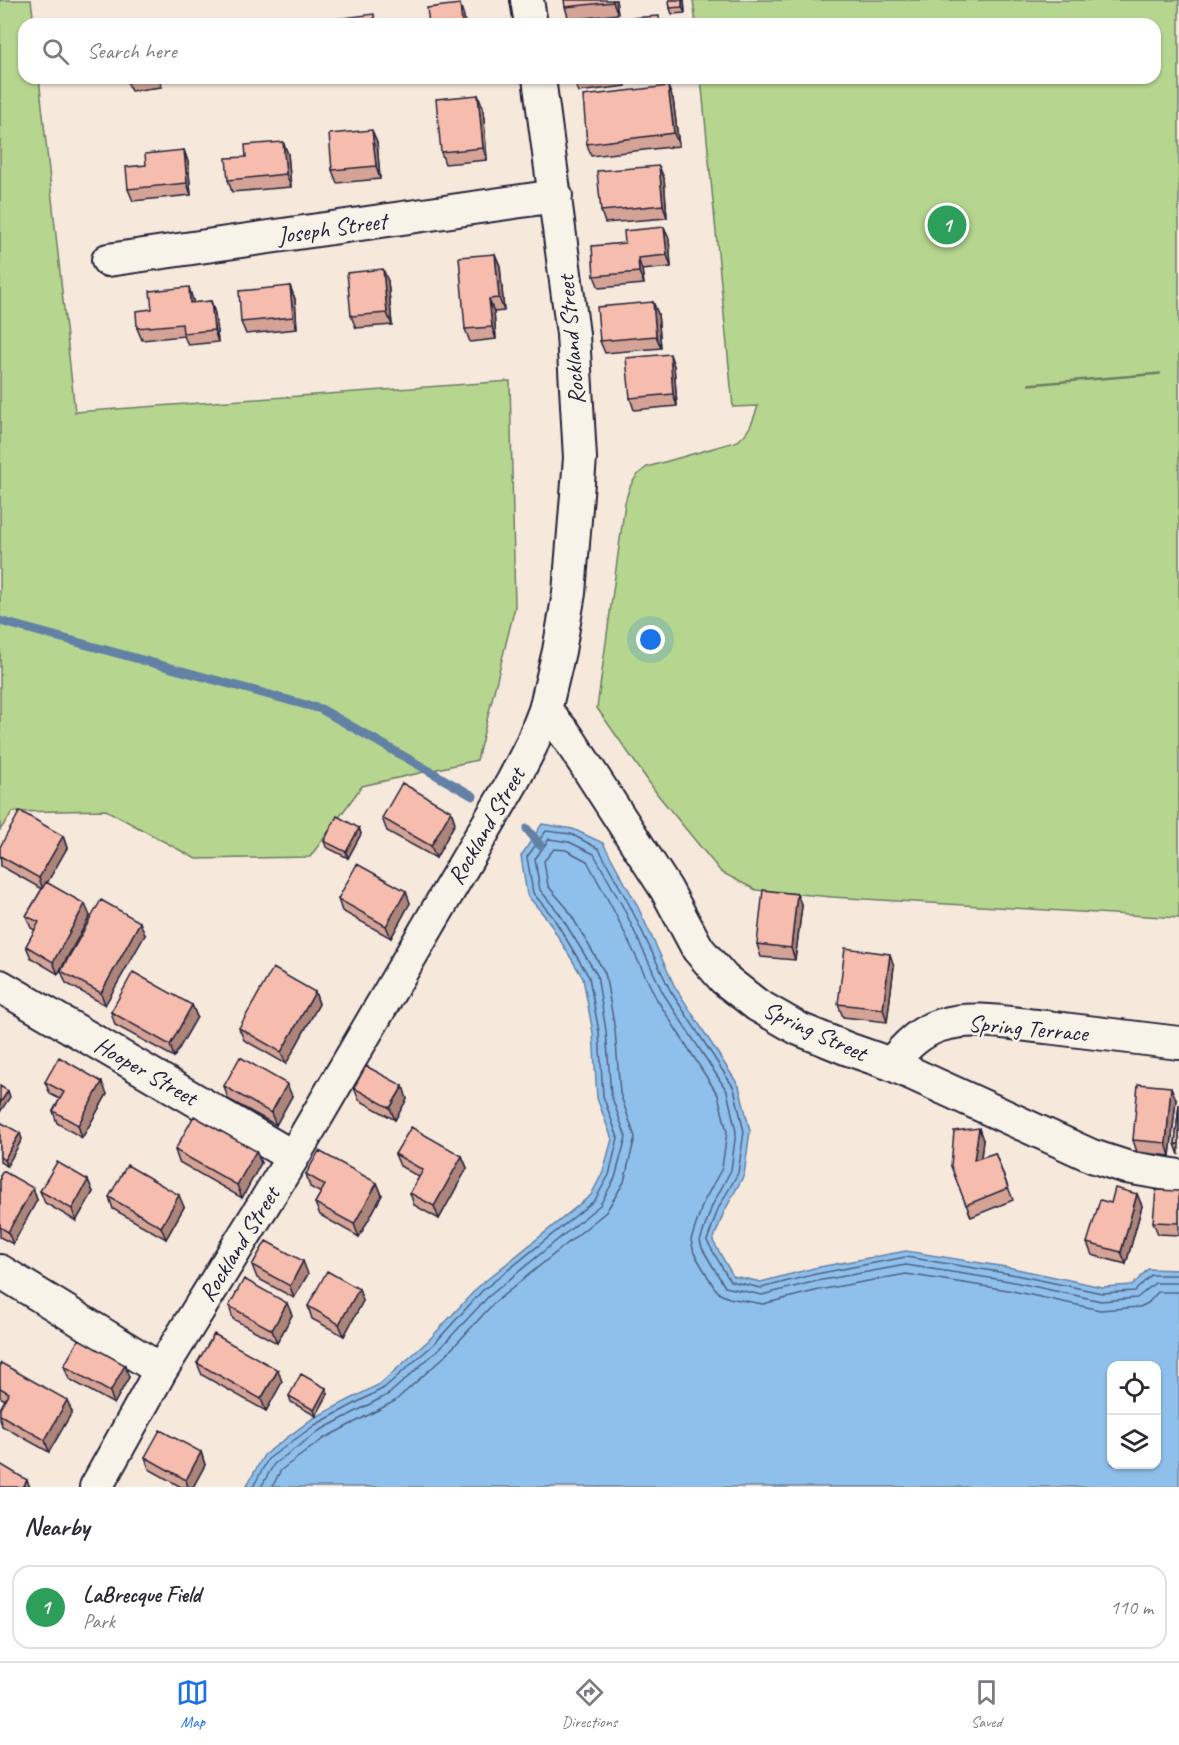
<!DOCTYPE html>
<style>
:root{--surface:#fff;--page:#f7f7f7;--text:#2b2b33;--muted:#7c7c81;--line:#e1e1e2;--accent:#1a73e8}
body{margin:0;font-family:Caveat,sans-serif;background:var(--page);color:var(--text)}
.controls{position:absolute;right:18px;bottom:18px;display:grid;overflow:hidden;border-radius:12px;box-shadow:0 2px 4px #0004}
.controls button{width:54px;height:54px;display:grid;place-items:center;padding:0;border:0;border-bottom:2px solid var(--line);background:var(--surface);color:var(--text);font:30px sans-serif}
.you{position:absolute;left:651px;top:640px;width:21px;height:21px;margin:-15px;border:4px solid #fff;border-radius:50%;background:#1a73e8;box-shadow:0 0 0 9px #1a73e833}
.badge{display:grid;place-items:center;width:39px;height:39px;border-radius:50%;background:var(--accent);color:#fff;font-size:20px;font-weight:700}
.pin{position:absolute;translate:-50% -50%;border:3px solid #fff;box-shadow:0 2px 6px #0006}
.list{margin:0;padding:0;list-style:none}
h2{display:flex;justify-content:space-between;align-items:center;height:78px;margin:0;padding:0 24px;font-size:26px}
h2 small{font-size:20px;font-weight:400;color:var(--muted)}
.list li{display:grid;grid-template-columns:39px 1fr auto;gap:18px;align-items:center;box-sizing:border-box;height:84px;margin:0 12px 12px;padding:0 12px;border:2px solid var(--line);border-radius:18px}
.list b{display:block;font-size:22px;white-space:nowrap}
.list p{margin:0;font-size:20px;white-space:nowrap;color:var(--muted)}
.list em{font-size:20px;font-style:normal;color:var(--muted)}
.icon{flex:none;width:33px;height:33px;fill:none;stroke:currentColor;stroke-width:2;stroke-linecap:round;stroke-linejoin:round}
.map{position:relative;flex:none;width:1179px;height:1487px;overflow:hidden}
.search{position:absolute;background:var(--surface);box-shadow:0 2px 4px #0004;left:18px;right:18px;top:18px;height:66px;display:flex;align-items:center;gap:15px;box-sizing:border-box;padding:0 21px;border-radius:18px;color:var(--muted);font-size:22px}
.sheet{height:174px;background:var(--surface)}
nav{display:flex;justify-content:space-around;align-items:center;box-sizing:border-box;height:84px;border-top:2px solid var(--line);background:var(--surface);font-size:16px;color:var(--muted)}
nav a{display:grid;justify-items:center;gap:3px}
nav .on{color:var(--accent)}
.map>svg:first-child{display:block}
</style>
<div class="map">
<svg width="1179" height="1487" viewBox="0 0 1179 1487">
<rect width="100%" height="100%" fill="#f7e8dc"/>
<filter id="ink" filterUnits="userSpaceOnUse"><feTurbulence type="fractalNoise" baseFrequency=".0167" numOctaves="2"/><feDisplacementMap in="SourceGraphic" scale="12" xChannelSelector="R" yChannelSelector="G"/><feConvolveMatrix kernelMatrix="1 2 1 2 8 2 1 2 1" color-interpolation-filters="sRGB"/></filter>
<g filter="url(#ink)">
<!-- green -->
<path fill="#b6d68f" stroke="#6c7c65" stroke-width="1.5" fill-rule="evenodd" d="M0 0H31L34 24H24V78H39L75 412 510 381 515 607 477 760 362 786 310 857 196 859 106 810 13 812 0 830Z
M693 0H1179V918L832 897 756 890 721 872 658 795 597 708 625 503C629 486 633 477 647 467L738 441C750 431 753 421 758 406L733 407 701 78H1155V24H696ZM1160 373V374L1029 385V384Z"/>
<!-- water -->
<path fill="#8fc0eb" stroke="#6381a5" stroke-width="1.5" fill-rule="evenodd" d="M542 824 573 829 603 843 636 903 675 987 739 1086 750 1131 744 1175 724 1212 713 1241 733 1276 761 1282 814 1268 906 1251 1012 1268 1102 1287 1133 1285 1148 1269 1179 1270V1487H246L264 1455 312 1419 380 1384 429 1340 478 1287 591 1195 603 1172 612 1139 597 1098 593 1033 583 978 548 920 527 895 521 856ZM1112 1366H1156V1464H1112Z"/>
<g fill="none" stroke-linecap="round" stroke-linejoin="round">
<!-- shore -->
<path stroke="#4e6181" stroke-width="1.5" d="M253 1487 268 1459 315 1425 384 1388 434 1344 482 1291 595 1200 609 1175 618 1138 603 1096 599 1032 589 977 553 917 533 893 527 857 546 831 571 834 599 849 630 906 670 990 734 1088 744 1132 738 1173 718 1209 707 1241 730 1281 761 1288 816 1274 906 1257 1011 1274 1102 1293 1135 1291 1151 1275H1179
M261 1487 274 1464 319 1431 389 1394 439 1349 488 1297 600 1205 615 1178 626 1137 611 1095 606 1031 597 975 559 913 540 890 535 859 549 839 569 842 594 854 624 909 663 993 727 1091 736 1132 731 1170 712 1206 700 1241 702 1248 725 1287 762 1295 817 1281 906 1265 1009 1281 1101 1301 1137 1298 1155 1283H1179
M272 1487 281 1470 323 1439 395 1401 445 1356 494 1303 606 1212 624 1182 635 1137 620 1093 615 1030 605 973 567 908 548 886 544 861 554 849 566 850 587 861 615 913 656 998 718 1095 727 1132 722 1168 703 1203 691 1240 694 1253 714 1287 720 1294 729 1298 763 1304 819 1290 906 1274 1008 1290 1100 1310 1140 1307 1148 1303 1158 1292H1179"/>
<!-- stream -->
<path stroke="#6381a5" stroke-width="9" d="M0 621 321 709 473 796
M527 829 540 845"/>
<!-- minor casing -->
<g stroke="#22223b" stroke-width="36">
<path id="minor" d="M527 0 531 24
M108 260 556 196
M545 710 567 736 666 889 698 949 724 979 757 1005 799 1029 848 1049 891 1064 1092 1156 1126 1167 1179 1176
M0 986 293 1157
M891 1064C905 1047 920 1031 941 1025 974 1015 1013 1024 1046 1027 1091 1032 1135 1038 1179 1043
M0 1271 161 1370
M96 1487 161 1370 293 1157 513 781 531 746 545 710 559 651 569 593 580 458 573 334 539 78"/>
</g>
<!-- minor -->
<use href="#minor" stroke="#f7f3e8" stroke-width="32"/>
</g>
<!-- wall -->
<path fill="#d4a396" stroke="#22223b" stroke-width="1.5" d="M616 0 618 14 569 20 565 7Z
M669 0H684L685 13 672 14 670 8Z
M126 78H179L160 80 161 87 131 91Z
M200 78H221L201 80Z
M573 78H625L626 86 578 92Z
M478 95 483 108 487 160 445 164 441 152Z
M673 99 679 146 591 156 587 144Z
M283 142 288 154 291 187 232 192 228 180 246 157Z
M377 142 380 179 337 183 332 170Z
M184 150 188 162 191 195 133 201 128 189 146 165Z
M664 178 667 218 605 223 601 211Z
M669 239 671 267 642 270 644 284 599 288 594 276 625 243Z
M495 254 500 266 504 311 494 312 496 339 470 342 465 329Z
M388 281 392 325 356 328 351 316Z
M290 286 295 299 297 329 246 334 241 322Z
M193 300V303L211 301 215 314 218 342 188 345 184 336 142 340 137 328 152 309Z
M653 302 658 314 661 348 605 353 600 341Z
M674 366 677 406 634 410 630 398Z
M451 811 455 823 436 858 387 831 382 818Z
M359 828 361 834 348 858 326 847 324 841Z
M63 836 67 848 47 883 90 916 58 974 31 958 26 946 35 930 31 928 26 916 42 889 1 866 0 847Z
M338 899 410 903 391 938 342 911Z
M802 906 795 960 761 957 757 944Z
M145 935 105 1005 66 983 61 971Z
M894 966 887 1022 843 1017 838 1004Z
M315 992 319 1004 286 1064 244 1040 239 1028Z
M192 1005 197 1017 174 1057 115 1025 111 1012Z
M45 1082 107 1094 82 1138 57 1123 53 1111 60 1099 50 1094Z
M224 1086 292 1096 276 1125 228 1099Z
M354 1088 407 1099 395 1120 359 1100Z
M1176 1099 1170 1156 1137 1152 1133 1140Z
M1179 1104V1155L1175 1144Z
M0 1122 22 1139 7 1166 0 1162Z
M983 1140 981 1158 995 1153 1013 1200 971 1217 951 1166Z
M175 1150 256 1151 261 1163 242 1198 179 1162Z
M395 1154 462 1156 467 1168 439 1219 414 1205 410 1193 419 1177 400 1166Z
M306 1174 377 1183 382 1195 359 1237 320 1215 315 1203 321 1193 310 1187Z
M0 1176 33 1188 37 1200 13 1244 0 1237Z
M88 1180 93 1192 76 1221 45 1203 40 1191Z
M1179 1191V1235L1158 1234 1153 1222Z
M1137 1194 1142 1206 1126 1264 1092 1255 1087 1243 1111 1203Z
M109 1197 184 1207 166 1239 113 1209Z
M252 1265 308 1274 294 1298 257 1278Z
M363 1301 344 1336 312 1319 308 1306Z
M229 1306 292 1315 277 1343 233 1319Z
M197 1363 282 1382 266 1411 202 1375Z
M0 1365 72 1412 49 1452 2 1426 0 1419V1409L5 1400 0 1397Z
M64 1366 129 1377 114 1404 69 1379Z
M328 1394 316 1416 291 1402 289 1396Z
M201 1452 205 1465 193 1487H181L149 1469 145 1457Z"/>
<!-- shaded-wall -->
<path fill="#ac847a" stroke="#22223b" stroke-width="1.5" d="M613 0H616L618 14 613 2Z
M682 0H684L685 13 682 7Z
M460 4 464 16 465 24H462Z
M668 86 673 99 679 146 674 133Z
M478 95 483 108 487 160 483 148Z
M372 130 377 142 380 179 376 166Z
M283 142 288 154 291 187 286 174Z
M184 150 188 162 191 195 187 183Z
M659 166 664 178 667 218 663 205Z
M664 227 669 239 671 267 667 255Z
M495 254 500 266 504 311 499 298Z
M638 258 642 270 644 284 639 272Z
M383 269 388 281 392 325 387 313Z
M290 286 295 299 297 329 293 317Z
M189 287 193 300 195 315 190 303Z
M489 299 494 312 496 339 492 327Z
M211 301 215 314 218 342 214 330Z
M653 302 658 314 661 348 656 336Z
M670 354 674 366 677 406 673 394Z
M451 811 455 823 436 858 431 846Z
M359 828 361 834 348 858 346 852Z
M63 836 67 848 43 890 39 878Z
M406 891 410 903 391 938 386 926Z
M797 894 802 906 795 960 791 948Z
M85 904 90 916 58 974 53 962Z
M140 922 145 935 105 1005 101 993Z
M890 954 894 966 887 1022 883 1009Z
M315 992 319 1004 286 1064 281 1052Z
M192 1005 197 1017 174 1057 170 1045Z
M102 1082 107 1094 82 1138 78 1125Z
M287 1084 292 1096 276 1125 271 1113Z
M403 1086 407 1099 395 1120 390 1108Z
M1171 1087 1176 1099 1170 1156 1166 1143Z
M8 1091 10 1097 0 1112V1103Z
M979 1128 983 1140 979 1172 974 1160Z
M20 1133 22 1139 7 1166 4 1160Z
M256 1151 261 1163 242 1198 237 1185Z
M462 1156 467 1168 439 1219 434 1206Z
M88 1180 93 1192 76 1221 72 1209Z
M377 1183 382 1195 359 1237 354 1224Z
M33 1188 37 1200 13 1244 8 1232Z
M1137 1194 1142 1206 1126 1264 1121 1252Z
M179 1195 184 1207 166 1239 161 1227Z
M303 1261 308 1274 294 1298 290 1286Z
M359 1289 363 1301 344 1336 339 1324Z
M287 1303 292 1315 277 1343 272 1330Z
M125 1365 129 1377 114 1404 110 1392Z
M278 1370 282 1382 266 1411 261 1399Z
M326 1388 328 1394 316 1416 314 1410Z
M67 1400 72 1412 49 1452 45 1440Z
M201 1452 205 1465 193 1487H188L186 1480Z
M27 1480 30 1487H23Z"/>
<!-- building -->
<path fill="#f6bdae" stroke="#22223b" stroke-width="1.5" d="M564 0H613V2L565 7Z
M669 0H682V7L670 8Z
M460 4 462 24H429L427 8Z
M374 14 375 24H313L312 22Z
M659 16 660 24H631L630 18Z
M668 86 674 133 587 144 583 96Z
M478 95 483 148 441 152 436 99Z
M372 130 376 166 332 170 329 134Z
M283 142 286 174 228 180 226 158 246 157 245 145Z
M184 150 187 183 128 189 126 167 146 165 145 154Z
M659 166 663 205 601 211 597 171Z
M664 227 667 255 638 258 639 272 594 276 592 246 625 243 624 231Z
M495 254 499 298 489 299 492 327 465 329 459 257Z
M383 269 387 313 351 316 347 273Z
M290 286 293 317 241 322 239 291Z
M189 287 190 303 211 301 214 330 183 333 182 324 137 328 136 311 152 309 150 291Z
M653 302 656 336 600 341 597 307Z
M670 354 673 394 630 398 626 358Z
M402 783 451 811 431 846 382 818Z
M20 811 63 836 39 878 0 856V847Z
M337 816 359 828 346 852 324 841Z
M357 864 406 891 386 926 338 899Z
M46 882 85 904 53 962 26 946 39 922 26 916Z
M763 890 797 894 791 948 757 944Z
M101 900 140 922 101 993 61 971Z
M845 948 890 954 883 1009 838 1004Z
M273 968 315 992 281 1052 239 1028Z
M133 972 192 1005 170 1045 111 1012Z
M59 1057 102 1082 78 1125 53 1111 64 1092 45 1082Z
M240 1057 287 1084 271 1113 224 1086Z
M366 1066 403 1086 390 1108 354 1088Z
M1138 1084 1171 1087 1166 1143 1133 1140Z
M0 1086 8 1091 0 1103Z
M1179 1104V1144H1175Z
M194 1116 256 1151 237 1185 175 1150Z
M0 1122 20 1133 4 1160 0 1157Z
M411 1127 462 1156 434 1206 410 1193 423 1170 395 1154Z
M979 1128 974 1160 995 1153 1008 1188 966 1205 951 1166 954 1131Z
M319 1151 377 1183 354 1224 315 1203 325 1185 306 1174Z
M57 1162 88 1180 72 1209 40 1191Z
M127 1165 179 1195 161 1227 109 1197Z
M3 1171 33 1188 8 1232 0 1227V1176Z
M1115 1188 1137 1194 1121 1252 1087 1243 1100 1200 1111 1203Z
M1156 1190 1179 1191V1223L1153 1222Z
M266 1241 303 1261 290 1286 252 1265Z
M327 1271 359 1289 339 1324 308 1306Z
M244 1279 287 1303 272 1330 229 1306Z
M214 1334 278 1370 261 1399 197 1363Z
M79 1339 125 1365 110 1392 64 1366Z
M1 1363 67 1400 45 1440 0 1415V1409L9 1393 0 1388V1365Z
M301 1374 326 1388 314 1410 289 1396Z
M160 1430 201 1452 186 1480 145 1457Z
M0 1464 27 1480 23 1487H0Z"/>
</g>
<g text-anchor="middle" stroke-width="5" stroke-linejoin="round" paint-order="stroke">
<!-- street labels -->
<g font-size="24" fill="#22223b" stroke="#f7f3e8">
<text transform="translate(332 228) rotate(-8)" y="8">Joseph Street</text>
<text transform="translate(571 340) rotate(-95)" y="8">Rockland Street</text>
<text transform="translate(486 826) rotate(-60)" y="8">Rockland Street</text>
<text transform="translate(1028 1028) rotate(5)" y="8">Spring Terrace</text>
<text transform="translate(815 1031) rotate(25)" y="8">Spring Street</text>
<text transform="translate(146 1071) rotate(30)" y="8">Hooper Street</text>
<text transform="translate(239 1244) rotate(-58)" y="8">Rockland Street</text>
</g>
</g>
</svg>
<div class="controls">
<button><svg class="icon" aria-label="locate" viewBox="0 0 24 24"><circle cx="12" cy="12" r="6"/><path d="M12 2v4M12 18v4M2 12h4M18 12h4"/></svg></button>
<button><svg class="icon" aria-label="layers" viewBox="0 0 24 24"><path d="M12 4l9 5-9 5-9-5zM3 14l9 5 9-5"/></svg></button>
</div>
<div class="you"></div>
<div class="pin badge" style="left:947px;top:225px;background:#2e9e5b">1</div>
<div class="search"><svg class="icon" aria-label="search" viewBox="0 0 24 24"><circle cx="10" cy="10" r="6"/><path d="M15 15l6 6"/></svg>Search here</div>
</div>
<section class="sheet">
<h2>Nearby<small></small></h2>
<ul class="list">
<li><span class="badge" style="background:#2e9e5b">1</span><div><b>LaBrecque Field</b><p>Park</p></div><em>110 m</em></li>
</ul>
</section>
<nav>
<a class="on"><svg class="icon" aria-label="map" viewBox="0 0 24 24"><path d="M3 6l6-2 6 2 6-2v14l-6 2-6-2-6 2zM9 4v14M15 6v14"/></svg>Map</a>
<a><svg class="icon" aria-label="directions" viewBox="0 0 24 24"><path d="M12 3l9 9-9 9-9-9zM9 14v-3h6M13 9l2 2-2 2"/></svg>Directions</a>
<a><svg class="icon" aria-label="saved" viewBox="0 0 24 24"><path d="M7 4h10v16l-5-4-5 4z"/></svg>Saved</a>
</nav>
